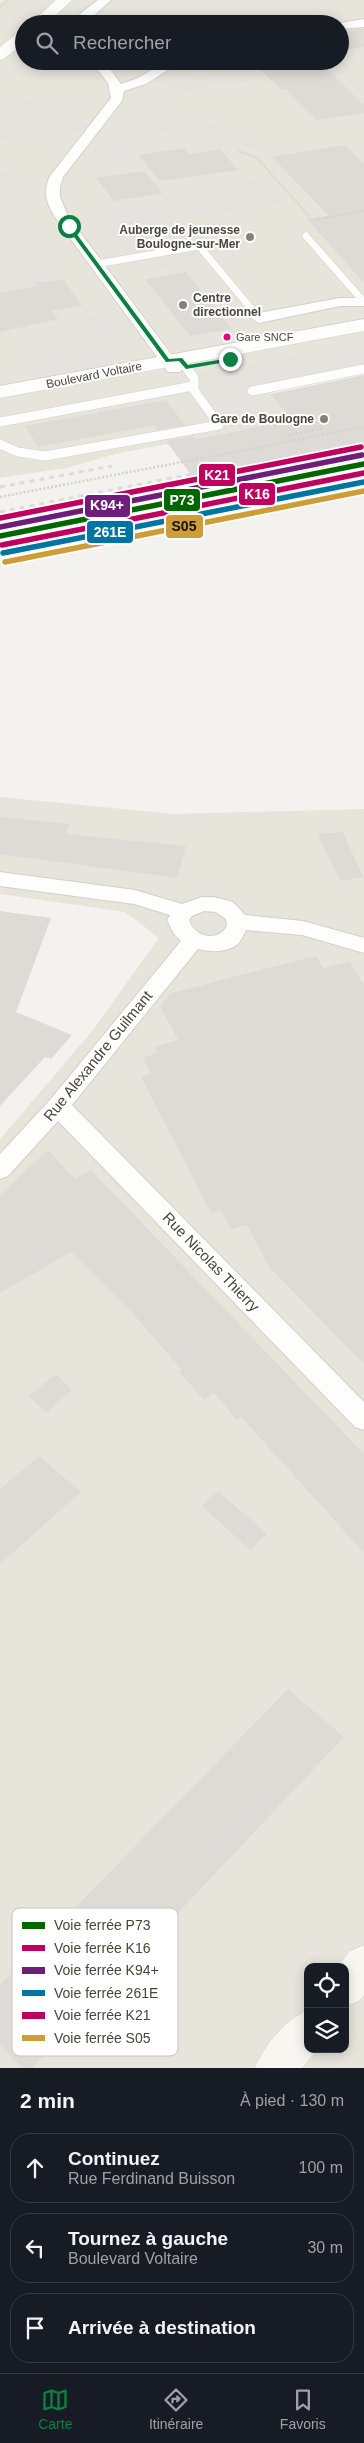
<!DOCTYPE html>
<html lang="fr">
<meta charset="utf-8">
<style>
:root{--surface:#171b24;--page:#242831;--text:#f1f3f6;--muted:#9ea1a6;--line:#363941;--accent:#0b8043}
body{margin:0;font-family:Arial,sans-serif;background:var(--page);color:var(--text)}
.controls{position:absolute;right:15px;bottom:15px;display:grid;overflow:hidden;border-radius:10px;box-shadow:0 2px 12px #0003}
.controls button{width:45px;height:45px;display:grid;place-items:center;padding:0;border:0;border-bottom:1px solid var(--line);background:var(--surface);color:var(--text);font:25px sans-serif}
.stop{position:absolute;width:15px;height:15px;margin:-11px;border:4px solid #0b8043;border-radius:50%;background:#fff}
.stop.end{background:#0b8043;border-color:#fff;box-shadow:0 1px 5px #0008}
.list{margin:0;padding:0;list-style:none}
h2{display:flex;justify-content:space-between;align-items:center;height:65px;margin:0;padding:0 20px;font-size:21px}
h2 small{font-size:16px;font-weight:400;color:var(--muted)}
.list li{display:grid;grid-template-columns:32px 1fr auto;gap:15px;align-items:center;box-sizing:border-box;height:70px;margin:0 10px 10px;padding:0 10px;border:1px solid var(--line);border-radius:20px}
.list b{display:block;font-size:19px;white-space:nowrap}
.list p{margin:0;font-size:16px;white-space:nowrap;color:var(--muted)}
.list em{font-size:16px;font-style:normal;color:var(--muted)}
.icon{flex:none;width:28px;height:28px;fill:none;stroke:currentColor;stroke-width:2;stroke-linecap:round;stroke-linejoin:round}
.map{position:relative;flex:none;width:364px;height:2068px;overflow:hidden}
.search{position:absolute;background:var(--surface);box-shadow:0 2px 12px #0003;left:15px;right:15px;top:15px;height:55px;display:flex;align-items:center;gap:12px;box-sizing:border-box;padding:0 18px;border-radius:28px;color:var(--muted);font-size:19px}
.sheet{height:305px;background:var(--surface)}
nav{display:flex;justify-content:space-around;align-items:center;box-sizing:border-box;height:70px;border-top:1px solid var(--line);background:var(--surface);font-size:14px;color:var(--muted)}
nav a{display:grid;justify-items:center;gap:2px}
nav .on{color:var(--accent)}
.map>svg:first-child{display:block}
</style>
<div class="map">
<svg width="364" height="2068" viewBox="0 0 364 2068">
<rect width="100%" height="100%" fill="#f4f2ee"/>
<!-- residential -->
<path fill="#e7e4dc" fill-rule="evenodd" d="M3 0H364V372L268 391 292 420 115 454 67 468 0 478V2ZM24 24H340V61H24Z
M0 797 174 814 364 809V2068H0V1139L93 1030 159 938 125 912 0 894ZM308 1967H345V2049H308Z"/>
<!-- parking -->
<path fill="#e6e3df" d="M223 61H245L262 79 171 92 161 82 232 71Z
M62 97 88 128 49 134 46 131 0 138V107Z
M148 103 258 143 248 148 228 141 213 148 153 126 123 163 110 162 103 170 79 166 124 115Z
M11 173 24 190 13 192 17 197 0 200V175Z
M264 180 284 200 173 220 206 258 137 271 87 211Z
M23 222 38 241 45 240 62 262 51 264 61 277 7 287 8 290 0 292V226Z
M106 316 123 338 117 354 122 361 31 377 20 360 24 359 13 342 26 340 19 332Z
M364 345V372L257 393 267 407 263 423 215 433 175 380Z"/>
<!-- building -->
<path fill="#dedbd6" d="M363 29 364 47 340 50V31Z
M251 61H319L364 105V113L317 120 286 89 282 90 274 83Z
M346 145 364 164V283L307 219 329 216 272 157Z
M185 148 190 154 220 149 238 170 160 181 138 155Z
M144 171 163 193 114 201 96 178Z
M186 272 232 329 190 336 145 279Z
M63 279 82 305 52 311 58 319 0 332V293L38 286 36 283Z
M364 375V477L215 507 166 441 193 436 195 439 292 420 270 394Z
M166 400 185 425 158 430 155 425 38 447 25 426Z
M0 817 70 824 66 834 186 846 177 878 0 854Z
M343 832 363 877 340 881 318 834Z
M0 911 51 918 16 1012 72 1035 51 1059 45 1057 0 1106Z
M316 956 323 968 350 962 364 985V1364L269 1267 247 1225 231 1229 221 1211 211 1213 141 1077 151 1074 143 1057 158 1053 154 1047 178 1040 160 1006 171 993Z
M48 1150 75 1179 91 1170 364 1454V1553L241 1417 237 1420 214 1393 204 1400 179 1372 182 1370 135 1316 71 1252 0 1293V1195Z
M56 1374 72 1390 46 1413 29 1396Z
M39 1456 81 1492 0 1564V1489Z
M218 1491 267 1534 250 1550 202 1506Z
M288 1689 344 1737 32 2068H22L0 2045V1985Z"/>
<g fill="none" stroke-linecap="round" stroke-linejoin="round">
<!-- service-far1 casing -->
<g stroke="#d2d0cb" stroke-width="8">
<path id="service-far1" d="M306 236 364 302
M97 264 199 246 259 318"/>
</g>
<!-- service casing -->
<g stroke="#d2d0cb" stroke-width="10">
<path id="service" d="M252 391 364 369
M0 422 193 386
M0 444 18 452 45 456 219 425 194 390V378L180 359"/>
</g>
<!-- minor casing -->
<g stroke="#d2d0cb" stroke-width="2">
<path id="minor" d="M98 0H111L85 24H73L81 13Z
M364 19V27L340 29V24H335Z
M91 61H104L121 84 138 78 167 61H182L146 84 124 91 122 101 63 177 60 187V197L68 216 180 366 182 369 180 372H168L57 220C47 205 42 193 50 176L111 98 108 83Z
M340 298H364V306H340L259 323 251 318 259 313Z
M0 872 135 890 182 904 202 897H214L233 902 245 915 303 921 364 938V953L302 935 246 930C244 934 241 941 238 944 227 953 210 952 198 949L72 1105 364 1402V1430L355 1427 58 1121 8 1176 0 1179V1154L50 1100 181 941 174 934 167 920 170 915 134 904 0 886ZM204 911 216 912 226 919 227 926C218 942 195 938 189 920L192 916Z"/>
</g>
<!-- tertiary casing -->
<g stroke="#d2d0cb" stroke-width="1">
<path id="tertiary" d="M56 0H72L46 24H30Z
M24 31V43L5 58 0 60V47L19 32Z
M364 319V331L0 398V386Z"/>
</g>
<!-- secondary casing -->
<g stroke="#d3cfc5" stroke-width="1">
<path id="secondary" d="M364 1945V1995L359 2001 345 2007V1967H336L350 1951Z
M308 2010V2049H318L302 2068H255C264 2045 285 2020 308 2010Z"/>
</g>
<!-- path-far1 -->
<path stroke="#d3d2cc" stroke-width="2" stroke-dasharray="1 1" stroke-linecap="butt" d="M0 7 9 0
M238 151 256 157 310 217
M315 219 364 211"/>
<!-- path -->
<path stroke="#d3d2cc" stroke-width="2.5" stroke-dasharray="2 2" stroke-linecap="butt" d="M291 441 287 436 323 428
M310 461 308 458 338 452
M319 479 355 474
M0 497 364 427
M0 521 364 451
M0 544 364 468"/>
<!-- service-far1 -->
<use href="#service-far1" stroke="#fdfdfc" stroke-width="7"/>
<!-- service -->
<use href="#service" stroke="#fdfdfc" stroke-width="9"/>
<!-- minor -->
<use href="#minor" fill="#fdfdfc" fill-rule="evenodd"/>
<!-- tertiary -->
<use href="#tertiary" fill="#fdfdfc" fill-rule="evenodd"/>
<!-- secondary -->
<use href="#secondary" fill="#f7f6f1" fill-rule="evenodd"/>
<!-- rail -->
<path stroke="#dbdbda" stroke-width="3" stroke-dasharray="5 5" stroke-linecap="butt" d="M0 487 112 466
M0 512 364 440
M0 554 364 481"/>
<!-- rail-1 casing -->
<g stroke="#fff" stroke-width="9">
<path id="rail-1" d="M0 536 364 464"/>
</g>
<!-- rail-2 casing -->
<g stroke="#fff" stroke-width="9">
<path id="rail-2" d="M2 545 364 473"/>
</g>
<!-- rail-3 casing -->
<g stroke="#fff" stroke-width="9">
<path id="rail-3" d="M0 527 362 455"/>
</g>
<!-- rail-4 casing -->
<g stroke="#fff" stroke-width="9">
<path id="rail-4" d="M3 553 364 482"/>
</g>
<!-- rail-5 casing -->
<g stroke="#fff" stroke-width="9">
<path id="rail-5" d="M0 518 361 447"/>
</g>
<!-- rail-6 casing -->
<g stroke="#fff" stroke-width="9">
<path id="rail-6" d="M5 562 364 491"/>
</g>
<!-- rail-1 -->
<use href="#rail-1" stroke="#060" stroke-width="5.5"/>
<!-- rail-2 -->
<use href="#rail-2" stroke="#bf005f" stroke-width="5.5"/>
<!-- rail-3 -->
<use href="#rail-3" stroke="#6e1e78" stroke-width="5.5"/>
<!-- rail-4 -->
<use href="#rail-4" stroke="#0075a1" stroke-width="5.5"/>
<!-- rail-5 -->
<use href="#rail-5" stroke="#bf005f" stroke-width="5.5"/>
<!-- rail-6 -->
<use href="#rail-6" stroke="#cf9d38" stroke-width="5.5"/>
</g>
<!-- route -->
<path fill="#0b8043" d="M70 225 169 359 182 358 188 365 230 358 232 361 186 369 179 361 166 362 66 226Z"/>
<!-- markers -->
<g fill="#868178" stroke="#fff" stroke-width="2">
<circle cx="250" cy="237" r="5"/>
<circle cx="183" cy="305" r="5"/>
<circle cx="324" cy="419" r="5"/>
</g>
<circle fill="#e5007d" stroke="#fff" stroke-width="2" cx="227" cy="337" r="4.5"/>
<g text-anchor="middle" stroke-width="4" stroke-linejoin="round" paint-order="stroke">
<!-- far-bus labels -->
<g font-size="11" fill="#4b4439" stroke="#fff" text-anchor="start">
<text x="236" y="341">Gare SNCF</text>
</g>
<!-- far-poi labels -->
<g font-size="12" font-weight="bold" fill="#4b4439" stroke="#fff" text-anchor="end">
<text x="240" y="234">Auberge de jeunesse<tspan x="240" dy="14">Boulogne-sur-Mer</tspan></text>
<text x="193" y="302" text-anchor="start">Centre<tspan x="193" dy="14">directionnel</tspan></text>
<text x="314" y="423">Gare de Boulogne</text>
</g>
<!-- far-street labels -->
<g font-size="12" fill="#4b4439" stroke="#fff">
<text transform="translate(94 375) rotate(-11)" y="4">Boulevard Voltaire</text>
</g>
<!-- street labels -->
<g font-size="15" fill="#4b4439" stroke="#fff">
<text transform="translate(98 1056) rotate(-51)" y="5">Rue Alexandre Guilmant</text>
<text transform="translate(211 1262) rotate(46)" y="5">Rue Nicolas Thierry</text>
</g>
</g>
<!-- legend -->
<rect x="12" y="1908" width="166" height="148" rx="8" fill="#fff" stroke="#c9c7c4" stroke-width="1"/>
<rect x="22" y="1922" width="23" height="7" fill="#060"/>
<rect x="22" y="1945" width="23" height="6" fill="#bf005f"/>
<rect x="22" y="1967" width="23" height="7" fill="#6e1e78"/>
<rect x="22" y="1990" width="23" height="6" fill="#0075a1"/>
<rect x="22" y="2012" width="23" height="7" fill="#bf005f"/>
<rect x="22" y="2035" width="23" height="6" fill="#cf9d38"/>
<g font-size="14" fill="#4b4439">
<text x="54" y="1930">Voie ferrée P73</text>
<text x="54" y="1953">Voie ferrée K16</text>
<text x="54" y="1975">Voie ferrée K94+</text>
<text x="54" y="1998">Voie ferrée 261E</text>
<text x="54" y="2020">Voie ferrée K21</text>
<text x="54" y="2043">Voie ferrée S05</text>
</g>
<g stroke="#fff" stroke-width="2">
<rect x="198" y="463" width="38" height="24" rx="5" fill="#bf005f"/>
<rect x="238" y="482" width="38" height="24" rx="5" fill="#bf005f"/>
<rect x="163" y="488" width="38" height="24" rx="5" fill="#060"/>
<rect x="84" y="494" width="47" height="24" rx="5" fill="#6e1e78"/>
<rect x="165" y="514" width="39" height="25" rx="5" fill="#cf9d38"/>
<rect x="86" y="520" width="48" height="24" rx="5" fill="#0075a1"/>
</g>
<g font-size="14" text-anchor="middle" font-weight="bold" fill="#fff">
<text x="217" y="480">K21</text>
<text x="257" y="499">K16</text>
<text x="182" y="505">P73</text>
<text x="107" y="510">K94+</text>
<text x="110" y="537">261E</text>
</g>
<g font-size="14" text-anchor="middle" font-weight="bold" fill="#111">
<text x="184" y="531">S05</text>
</g>
</svg>
<div class="controls">
<button><svg class="icon" aria-label="locate" viewBox="0 0 24 24"><circle cx="12" cy="12" r="6"/><path d="M12 2v4M12 18v4M2 12h4M18 12h4"/></svg></button>
<button><svg class="icon" aria-label="layers" viewBox="0 0 24 24"><path d="M12 4l9 5-9 5-9-5zM3 14l9 5 9-5"/></svg></button>
</div>
<div class="stop" style="left:69px;top:226px"></div>
<div class="stop end" style="left:230px;top:359px"></div>
<div class="search"><svg class="icon" aria-label="search" viewBox="0 0 24 24"><circle cx="10" cy="10" r="6"/><path d="M15 15l6 6"/></svg>Rechercher</div>
</div>
<section class="sheet">
<h2>2 min<small>À pied · 130 m</small></h2>
<ul class="list">
<li><svg class="icon" aria-label="ahead" viewBox="0 0 24 24"><path d="M12 20V5M6 11l6-6 6 6"/></svg><div><b>Continuez</b><p>Rue Ferdinand Buisson</p></div><em>100 m</em></li>
<li><svg class="icon" aria-label="left" viewBox="0 0 24 24"><path d="M17 20v-9H6M10 6l-5 5 5 5"/></svg><div><b>Tournez à gauche</b><p>Boulevard Voltaire</p></div><em>30 m</em></li>
<li><svg class="icon" aria-label="arrive" viewBox="0 0 24 24"><path d="M6 21V4h12l-3 4 3 4H6"/></svg><div><b>Arrivée à destination</b></div></li>
</ul>
</section>
<nav>
<a class="on"><svg class="icon" aria-label="map" viewBox="0 0 24 24"><path d="M3 6l6-2 6 2 6-2v14l-6 2-6-2-6 2zM9 4v14M15 6v14"/></svg>Carte</a>
<a><svg class="icon" aria-label="directions" viewBox="0 0 24 24"><path d="M12 3l9 9-9 9-9-9zM9 14v-3h6M13 9l2 2-2 2"/></svg>Itinéraire</a>
<a><svg class="icon" aria-label="saved" viewBox="0 0 24 24"><path d="M7 4h10v16l-5-4-5 4z"/></svg>Favoris</a>
</nav>
